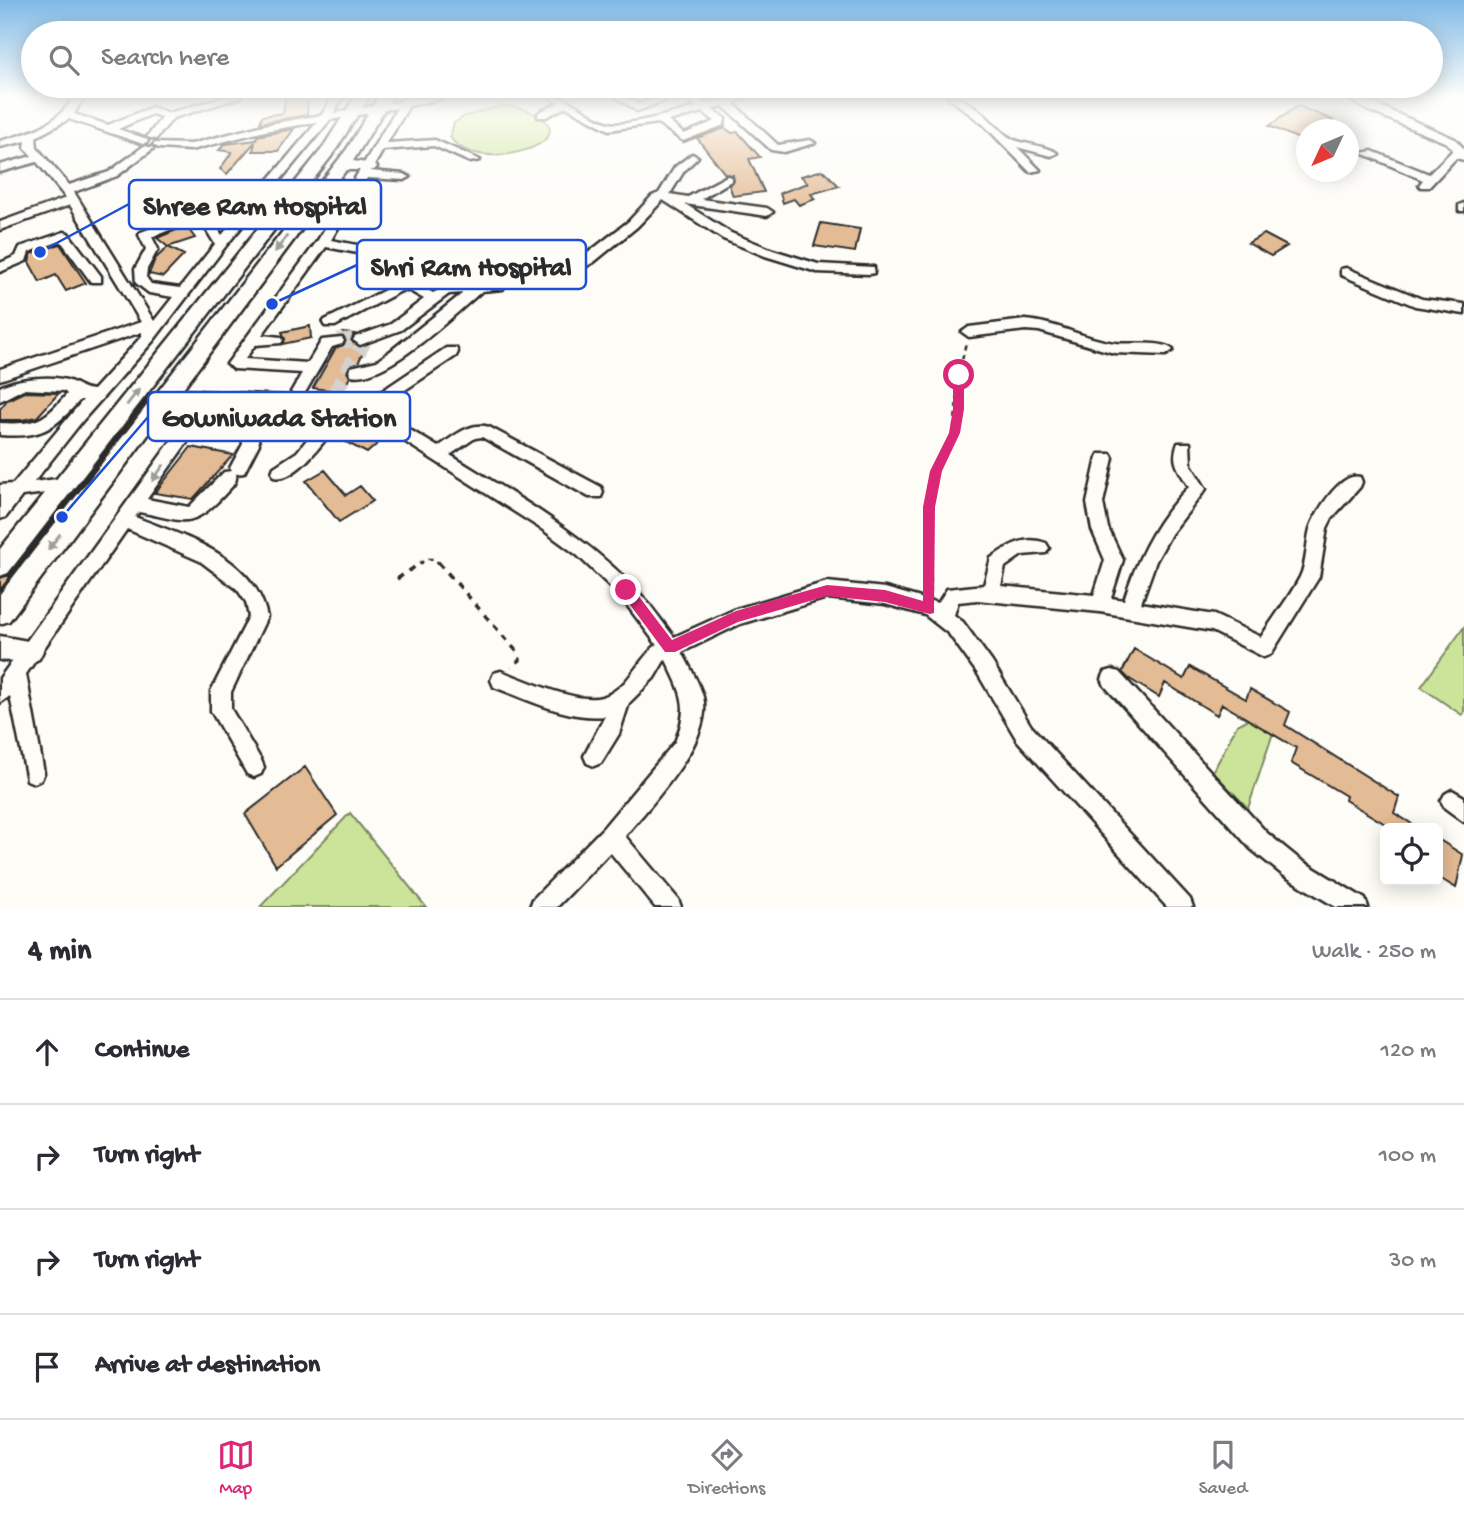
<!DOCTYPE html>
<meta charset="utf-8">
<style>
:root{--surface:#fff;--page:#f7f7f7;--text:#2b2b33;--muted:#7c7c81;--line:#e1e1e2;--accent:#db2777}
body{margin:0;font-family:"Gochi Hand",sans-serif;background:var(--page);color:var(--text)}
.controls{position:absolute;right:21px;bottom:21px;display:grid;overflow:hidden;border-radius:10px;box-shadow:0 4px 18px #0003}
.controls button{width:63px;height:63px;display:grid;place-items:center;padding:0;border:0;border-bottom:2px solid var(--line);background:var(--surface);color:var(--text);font:35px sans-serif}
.compass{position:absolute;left:1296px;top:119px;width:63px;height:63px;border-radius:50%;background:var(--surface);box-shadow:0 4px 18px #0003;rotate:226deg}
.stop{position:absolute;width:21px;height:21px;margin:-16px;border:5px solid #db2777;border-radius:50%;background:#fff}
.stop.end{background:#db2777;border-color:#fff;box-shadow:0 2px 7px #0008}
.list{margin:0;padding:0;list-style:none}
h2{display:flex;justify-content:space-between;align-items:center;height:91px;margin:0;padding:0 28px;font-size:30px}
h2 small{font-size:23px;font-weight:400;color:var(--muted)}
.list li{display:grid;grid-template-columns:46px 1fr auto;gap:21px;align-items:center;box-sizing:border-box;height:105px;padding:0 28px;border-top:2px solid var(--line)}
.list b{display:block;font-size:26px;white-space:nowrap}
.list em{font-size:23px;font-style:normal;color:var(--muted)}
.icon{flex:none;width:38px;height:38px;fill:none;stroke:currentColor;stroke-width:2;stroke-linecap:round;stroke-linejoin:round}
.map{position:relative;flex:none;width:1464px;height:907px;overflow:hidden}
.search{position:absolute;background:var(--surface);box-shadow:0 4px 18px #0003;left:21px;right:21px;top:21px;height:77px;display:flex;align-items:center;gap:18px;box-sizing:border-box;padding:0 24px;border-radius:38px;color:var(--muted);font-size:26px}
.sheet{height:511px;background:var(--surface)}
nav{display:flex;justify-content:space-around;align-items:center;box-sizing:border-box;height:98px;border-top:2px solid var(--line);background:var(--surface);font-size:19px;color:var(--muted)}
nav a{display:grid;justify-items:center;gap:4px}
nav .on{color:var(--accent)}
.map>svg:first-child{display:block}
</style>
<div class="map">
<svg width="1464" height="907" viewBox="0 0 1464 907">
<rect width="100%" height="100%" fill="#fdfcf7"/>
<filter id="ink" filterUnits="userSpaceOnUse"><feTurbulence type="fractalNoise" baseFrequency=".0143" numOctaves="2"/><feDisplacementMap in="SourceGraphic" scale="14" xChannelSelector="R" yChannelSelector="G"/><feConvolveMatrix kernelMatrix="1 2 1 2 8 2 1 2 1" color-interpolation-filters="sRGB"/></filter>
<g filter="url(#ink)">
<!-- green -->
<path fill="#cce49a" stroke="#7c8862" stroke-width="2" d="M501 106C514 106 525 108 537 115 587 142 476 177 450 137L454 123 465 116Z
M1464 627V713L1462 715 1421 687Z
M1249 719 1273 733 1248 808 1213 772 1237 725Z
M350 813 426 907H260Z"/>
<!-- building -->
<path fill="#e3bb94" stroke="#2b2b2b" stroke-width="2" d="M285 97H308L307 115 260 123 262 116 283 113Z
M1298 106 1333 120 1321 130H1306V142L1269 126Z
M725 128 732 133 738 132 760 157 749 159 764 192 733 196 729 185 734 181 733 175 725 174 697 138Z
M294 129 278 151H253L255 142 227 174 220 169 232 152 219 150 225 144 256 140 257 136Z
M823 170 839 186 811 194 815 199 799 205 794 199 783 203 780 193 808 183 801 176Z
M821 223 860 229 855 252 814 246Z
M186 226 195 238 168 247 157 238Z
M1264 234 1287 246 1271 256 1248 243Z
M60 244 86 283 66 291 56 275 40 282 29 262 31 254Z
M168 247 184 255 163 277 149 274 155 259Z
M310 326 311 338 283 344 285 339 282 332Z
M343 333 355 334 350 340 358 347 367 345 358 363 349 366 347 372 350 377 342 392 313 388 335 349 346 342Z
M24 392 59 393 37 417 22 420H0V409L7 400Z
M150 394H152L0 590V578L10 575Z
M363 424 386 436 367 453 344 441Z
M191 447 233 455 193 499 155 493Z
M325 470 346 495 360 486 373 501 339 522 306 481Z
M1134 649 1184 679 1190 667 1246 699 1250 689 1290 712 1285 725 1399 797 1394 813 1419 828H1392L1345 800 1346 796 1291 763 1296 748 1222 704 1217 715 1165 683 1159 697 1128 678 1122 672Z
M305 767 337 815 276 866 245 814Z
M1438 839 1463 855 1456 888 1438 877Z"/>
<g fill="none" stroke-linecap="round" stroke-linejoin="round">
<!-- minor-tunnel -->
<path stroke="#d3d2ce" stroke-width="15" stroke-dasharray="15 8" stroke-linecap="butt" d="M337 341 360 340
M335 392 364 342"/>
<!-- minor casing -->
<g stroke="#2b2b2b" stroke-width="5">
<path id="minor" d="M74 97H84L74 114 108 125 152 107 169 113 225 97H242L173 118 156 139 147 137 162 117 152 114 118 129 147 139 148 141 143 144 69 119 36 137 37 148 69 185 109 172 144 146 154 148 117 176 74 192 154 321 173 297 149 293 136 283 135 269 146 249 139 235 141 232 195 212 176 196 182 192 204 207 222 235 317 122 265 131 191 150 159 148 153 145 155 143 191 144 264 125 322 115 332 97H342L334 113 401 101 404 97H414L413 99 449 97 409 106 387 143 435 140 480 160 470 162 434 146 383 150 371 171 404 174 410 177 404 180 367 178 331 240 409 255 436 256 528 271H544L567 266 584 256 629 221 652 196 659 193 675 167 692 154 698 157 684 171 670 194 688 197 727 176 731 177V181L701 199 767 208 773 212 767 216 685 204 731 233 773 250 818 264 874 267V273L869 274 817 272 765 256 723 239 663 200 637 227 594 262 576 272 544 279H528L436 264 409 263 326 247 262 335 281 337 283 340 281 343 255 345 245 359 308 363 322 340 342 338 344 341 342 344 332 347 303 396 298 397 339 400 358 407 446 348H456L458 352 456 356 372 412 392 419 438 447C453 437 470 421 489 427L601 487 603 492 601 497H589L482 437 475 438 450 455C513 494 577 530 630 583 647 599 660 619 674 637L736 609 827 582 885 588 938 603 947 589 984 585 991 558C1008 546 1024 535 1046 543L1049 548 1046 553 1022 555 1005 567 1001 586 1094 595 1105 560 1092 530 1087 503 1097 458 1099 454H1111L1113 458 1103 503 1108 528 1123 560 1111 598 1124 600C1137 558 1157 518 1189 487 1180 471 1170 462 1178 443H1190L1191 465 1206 489 1171 534 1156 561 1141 603 1214 615 1261 637C1274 617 1289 598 1300 577 1307 563 1306 544 1310 529 1315 513 1341 471 1360 477L1362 482 1360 487 1332 518 1327 528 1319 577 1271 654 1264 657 1212 631 1100 612 977 600 958 602 954 615 963 622 992 662 1031 726 1190 899 1193 907H1167L1017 740 978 674 949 634 925 615 885 604 827 598 740 624 682 652C689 666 699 682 703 697 714 740 651 804 625 836L678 899 681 907H655L610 852 557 907H530L533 899 603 828 675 742C690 705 682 694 666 660L664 661 654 678 629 703 619 734 601 763 594 766 587 763 584 756 605 716C568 720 529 700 494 687L491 680 494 673 501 671C526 680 576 704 602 697 610 695 619 688 625 682 634 672 648 650 657 645L620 596 577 555 543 530 382 427 345 414C332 430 297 484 274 477L272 472 274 467 297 452 330 411 260 406 254 416 259 444 244 473 236 474C238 483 229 489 223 496 190 531 183 520 139 512L135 517C186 537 255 557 267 617L231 692V709L261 760 264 767 261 774 254 777 247 774 211 711V691L249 617 246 602 237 589 200 561 127 529 26 674 44 773 41 780 34 783 27 780 10 696 0 703V678L200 401 162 397 160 393 162 389 297 397 291 392 302 373 234 369 227 364 318 240 397 108 330 120 225 247 154 340 83 420 34 482 64 478 70 480 72 485 70 490 22 496 6 517 0 519V485L13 484 83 400H80C53 430 41 438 0 435V423C36 425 44 421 67 394L64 391 23 389 0 401V387C15 378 56 374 72 382 81 386 82 389 93 390L142 336V332L0 380V369L141 322 70 205 0 230V222L66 198 37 162 0 172V165L32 156 25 148 26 141 0 147V141C30 133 57 125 74 97ZM199 218 215 244 180 288 151 284 146 277 147 269 158 249 152 237ZM215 402 245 404 242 409 213 406ZM205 417 239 420 243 444 230 468 232 471 224 472 189 507 147 499Z
M550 97C574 97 587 117 609 123 626 127 678 112 696 107L684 97H696L706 104 732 97H749L733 103 778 145 810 140 815 143 784 152 771 150 723 106 712 109 725 118 724 125 683 141 658 123 609 130 566 107 546 117H538V113L558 103ZM703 112 715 121 684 134 668 121Z
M616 97H628L638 104 660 97H676L637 111Z
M948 97C972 97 988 120 1006 135 1019 146 1043 143 1057 153L1051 156 1017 147 1040 170 1030 172 983 124Z
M1346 97H1359L1455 139 1464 149V160L1456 158 1429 187H1421L1419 185 1423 180 1362 153 1372 151 1429 174 1453 150 1447 143 1367 110Z
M1464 203V211H1459V205Z
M64 232 68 233 101 276V282H91L61 241 29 252 26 261 0 272V263L16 256 20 247Z
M1346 268 1422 299 1464 304V314L1415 306 1341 275V269Z
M498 282 503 283V289L482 291C456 313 384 384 351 375L349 371 351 367 377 361 388 353 463 293 449 294 401 330 360 345 353 340 355 337 391 324 424 299 410 291H401L335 326H325L323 323 325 320 399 283 417 284 433 293 446 286Z
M1025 320C1056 322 1084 339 1115 343 1129 345 1164 340 1173 350L1166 355 1114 353 1039 331 1025 330 969 337 962 332 969 327Z
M1112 670 1119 672 1267 833 1299 859 1365 899 1368 907H1336L1283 875 1251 849 1105 686 1102 679 1105 672Z
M1452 790 1464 797V822L1445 808 1441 801 1445 794Z"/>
</g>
<!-- major casing -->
<g stroke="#2b2b2b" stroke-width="5">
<path id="major" d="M355 97H369L333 154 8 573 0 576V549L322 149Z
M378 97H392L353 161 374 164 377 167 374 170H346L9 621 0 624V594L347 149Z
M0 636 39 643 43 651 39 659 30 663 0 660Z"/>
</g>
<!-- path-far1 -->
<path stroke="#2b2b2b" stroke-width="2.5" stroke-dasharray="5 5" stroke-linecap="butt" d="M419 564 427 559H435L439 564
M930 564 929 507 936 471 954 433 959 375 966 342"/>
<!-- path -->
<path stroke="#2b2b2b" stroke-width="3.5" stroke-dasharray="7 7" stroke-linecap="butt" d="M438 562 519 654 520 660 511 667
M930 562V592
M397 579 422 562"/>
<!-- minor -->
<use href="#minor" fill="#fdfcf7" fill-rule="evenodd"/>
<!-- major -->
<use href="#major" fill="#fdfcf7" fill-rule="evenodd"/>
</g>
<!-- one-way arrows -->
<defs><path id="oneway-solid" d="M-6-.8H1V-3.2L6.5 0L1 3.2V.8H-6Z" transform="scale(1.75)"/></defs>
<g fill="#9e9e9b">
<use href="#oneway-solid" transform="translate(281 244) rotate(127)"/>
<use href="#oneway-solid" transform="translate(133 397) rotate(-52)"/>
<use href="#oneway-solid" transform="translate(158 473) rotate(126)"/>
<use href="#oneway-solid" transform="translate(54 542) rotate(127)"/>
</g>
</g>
<!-- sky -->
<linearGradient id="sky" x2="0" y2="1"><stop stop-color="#80b9e6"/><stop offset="0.43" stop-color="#fefefb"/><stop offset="1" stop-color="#fefefb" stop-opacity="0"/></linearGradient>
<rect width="1464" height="224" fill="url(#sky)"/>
<!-- route -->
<path fill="#db2777" d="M959 372 964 375V409L960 433 942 471 935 507 934 613 930 614 885 602 827 596 738 622 675 652H665L622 594V586H631L672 640 736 611 827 585 885 590 923 601V507L930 471 949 433 953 409V375Z"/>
<!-- callouts -->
<path fill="none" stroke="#1d4ed8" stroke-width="2.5" d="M40 252L129 204M272 304L357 265M62 517L148 417"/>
<g fill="#1d4ed8" stroke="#fdfcf7" stroke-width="2.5">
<circle cx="40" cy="252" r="7"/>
<circle cx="272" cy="304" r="7"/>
<circle cx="62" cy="517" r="7"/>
</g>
<g fill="#fdfcf7" stroke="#1d4ed8" stroke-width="2.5">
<rect x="129" y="180" width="252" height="49" rx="7"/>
<rect x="357" y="240" width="229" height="49" rx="7"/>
<rect x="148" y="392" width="262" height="49" rx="7"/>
</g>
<g font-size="28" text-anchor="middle" font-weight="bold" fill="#2b2b2b">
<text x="255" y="214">Shree Ram Hospital</text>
<text x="471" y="275">Shri Ram Hospital</text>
<text x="279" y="426">Gowniwada Station</text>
</g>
</svg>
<div class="controls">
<button><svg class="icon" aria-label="locate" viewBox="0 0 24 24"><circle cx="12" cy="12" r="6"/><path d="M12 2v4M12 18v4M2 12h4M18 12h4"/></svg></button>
</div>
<svg class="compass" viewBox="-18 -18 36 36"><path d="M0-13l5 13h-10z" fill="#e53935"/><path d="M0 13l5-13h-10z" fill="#7c7c81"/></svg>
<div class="stop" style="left:959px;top:375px"></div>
<div class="stop end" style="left:626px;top:590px"></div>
<div class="search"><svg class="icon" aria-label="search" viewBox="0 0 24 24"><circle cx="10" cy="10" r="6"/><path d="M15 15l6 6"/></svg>Search here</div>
</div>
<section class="sheet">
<h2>4 min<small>Walk · 250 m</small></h2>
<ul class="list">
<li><svg class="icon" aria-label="ahead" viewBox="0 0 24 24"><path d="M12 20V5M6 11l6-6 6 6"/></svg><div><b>Continue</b></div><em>120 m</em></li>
<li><svg class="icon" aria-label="right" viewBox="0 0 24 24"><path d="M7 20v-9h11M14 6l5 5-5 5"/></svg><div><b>Turn right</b></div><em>100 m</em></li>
<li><svg class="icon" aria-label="right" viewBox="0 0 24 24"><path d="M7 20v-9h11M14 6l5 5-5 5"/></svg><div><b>Turn right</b></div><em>30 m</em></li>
<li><svg class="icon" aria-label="arrive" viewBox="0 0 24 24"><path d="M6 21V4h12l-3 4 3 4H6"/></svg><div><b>Arrive at destination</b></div></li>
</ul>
</section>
<nav>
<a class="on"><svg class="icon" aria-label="map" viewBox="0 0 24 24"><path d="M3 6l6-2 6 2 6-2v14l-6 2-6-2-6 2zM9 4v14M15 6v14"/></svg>Map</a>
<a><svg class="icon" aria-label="directions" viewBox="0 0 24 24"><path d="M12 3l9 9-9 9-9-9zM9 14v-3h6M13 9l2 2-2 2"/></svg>Directions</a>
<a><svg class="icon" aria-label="saved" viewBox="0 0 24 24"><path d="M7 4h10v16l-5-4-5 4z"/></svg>Saved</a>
</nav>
